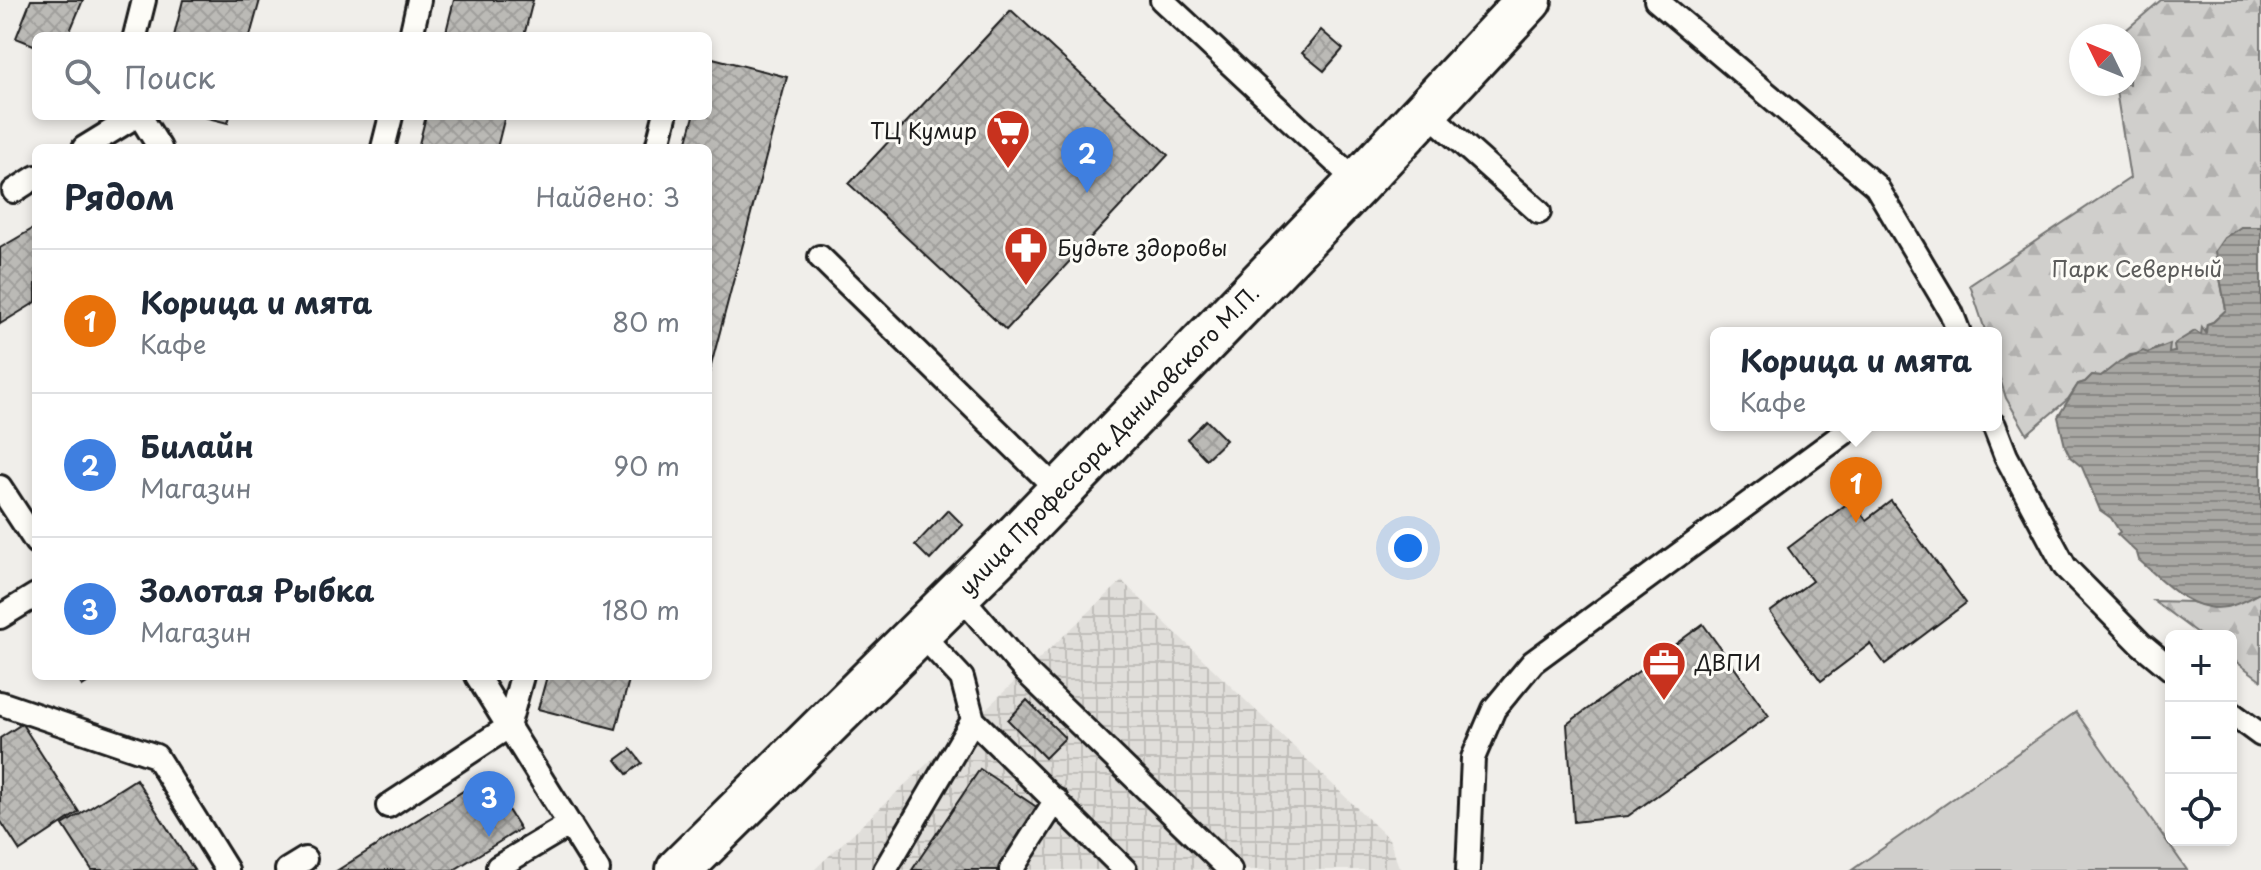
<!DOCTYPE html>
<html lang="ru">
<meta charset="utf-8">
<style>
:root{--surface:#fff;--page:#f2f2f3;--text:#1f2937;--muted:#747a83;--line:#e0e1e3;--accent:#c8321e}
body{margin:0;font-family:"Playpen Sans",sans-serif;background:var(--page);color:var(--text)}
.controls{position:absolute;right:24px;bottom:24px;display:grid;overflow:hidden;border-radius:12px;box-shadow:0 4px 12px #0003}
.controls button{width:72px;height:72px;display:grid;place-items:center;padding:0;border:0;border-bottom:2px solid var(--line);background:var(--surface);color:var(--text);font:40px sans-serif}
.compass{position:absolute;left:2069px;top:24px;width:72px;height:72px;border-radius:50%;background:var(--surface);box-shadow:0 4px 12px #0003;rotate:313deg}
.you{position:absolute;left:1408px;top:548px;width:28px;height:28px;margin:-20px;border:6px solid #fff;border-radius:50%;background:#1a73e8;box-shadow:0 0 0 12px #1a73e833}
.badge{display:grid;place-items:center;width:52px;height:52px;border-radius:50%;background:var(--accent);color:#fff;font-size:26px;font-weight:700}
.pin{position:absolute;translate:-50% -66px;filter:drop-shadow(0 2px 4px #0008)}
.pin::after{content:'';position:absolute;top:42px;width:28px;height:24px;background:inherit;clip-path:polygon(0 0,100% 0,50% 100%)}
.popup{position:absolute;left:1710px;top:327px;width:292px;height:104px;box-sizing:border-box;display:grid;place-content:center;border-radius:12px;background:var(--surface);filter:drop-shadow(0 2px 6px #0005);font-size:26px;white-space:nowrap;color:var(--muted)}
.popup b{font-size:30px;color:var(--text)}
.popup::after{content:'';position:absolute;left:50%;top:100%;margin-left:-16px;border:16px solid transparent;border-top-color:var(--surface)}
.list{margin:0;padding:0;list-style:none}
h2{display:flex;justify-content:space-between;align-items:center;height:104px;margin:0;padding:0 32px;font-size:34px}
h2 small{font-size:26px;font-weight:400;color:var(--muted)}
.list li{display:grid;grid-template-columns:52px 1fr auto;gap:24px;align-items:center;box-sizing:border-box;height:144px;padding:0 32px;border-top:2px solid var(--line)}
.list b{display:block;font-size:30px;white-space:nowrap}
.list p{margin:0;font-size:26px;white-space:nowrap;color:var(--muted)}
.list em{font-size:26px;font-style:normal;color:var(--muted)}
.icon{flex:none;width:44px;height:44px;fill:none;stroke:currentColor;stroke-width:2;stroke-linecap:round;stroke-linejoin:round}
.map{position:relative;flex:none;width:2261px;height:870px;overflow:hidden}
.search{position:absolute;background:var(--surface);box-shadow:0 4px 12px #0003;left:32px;top:32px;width:680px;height:88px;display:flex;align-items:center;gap:20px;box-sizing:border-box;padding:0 28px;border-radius:12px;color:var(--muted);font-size:30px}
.panel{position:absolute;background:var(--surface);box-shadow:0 4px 12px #0003;left:32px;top:144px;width:680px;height:536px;border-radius:12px}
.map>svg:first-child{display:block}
</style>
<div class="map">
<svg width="2261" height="870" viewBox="0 0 2261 870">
<defs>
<pattern id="industrial-grid" width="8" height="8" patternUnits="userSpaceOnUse" patternTransform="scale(2)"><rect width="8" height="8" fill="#e0deda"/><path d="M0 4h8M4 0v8" fill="none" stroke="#c0beba"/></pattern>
<pattern id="forest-firs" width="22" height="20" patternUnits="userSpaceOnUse" patternTransform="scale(2)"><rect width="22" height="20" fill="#d0cfcc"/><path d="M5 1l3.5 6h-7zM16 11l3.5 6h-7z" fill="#b2b1af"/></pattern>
<pattern id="water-rules" width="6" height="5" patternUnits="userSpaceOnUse" patternTransform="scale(2)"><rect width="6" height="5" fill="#a8a7a3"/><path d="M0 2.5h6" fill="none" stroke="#888784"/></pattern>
<pattern id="building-cross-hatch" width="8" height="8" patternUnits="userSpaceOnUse" patternTransform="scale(2)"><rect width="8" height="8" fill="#bbbab6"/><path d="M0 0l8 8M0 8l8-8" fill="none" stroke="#a09f9c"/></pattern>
</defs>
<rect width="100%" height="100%" fill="#f0eeea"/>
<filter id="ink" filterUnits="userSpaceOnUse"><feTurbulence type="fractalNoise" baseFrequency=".0125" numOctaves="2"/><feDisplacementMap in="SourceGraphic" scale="16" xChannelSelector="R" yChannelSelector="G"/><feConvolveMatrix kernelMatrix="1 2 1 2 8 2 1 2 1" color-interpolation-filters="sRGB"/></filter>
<g filter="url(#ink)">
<!-- industrial -->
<path fill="url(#industrial-grid)" d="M1122 581 1389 839 1400 870H814Z"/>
<!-- forest -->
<path fill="url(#forest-firs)" stroke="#767674" stroke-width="2" d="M2161 0H2261V227H2241L2215 251 2226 310 2213 322 2207 324 2205 334 2201 335 2195 331 2175 352 2168 354 2161 346 2148 353 2130 355 2101 376 2092 375 2085 382 2078 384 2068 399 2027 434 2006 398 1996 366V333H1986L1970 285 2130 178 2115 84H2129V36H2119Z
M2261 592V680L2231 658V636H2201L2154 601 2192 602 2213 608 2228 606Z"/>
<!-- pitch -->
<path fill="#d0cfcc" stroke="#767674" stroke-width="2" d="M2076 712 2187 870H1852Z"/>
<!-- water -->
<path fill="url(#water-rules)" stroke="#706f6d" stroke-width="2" d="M2241 227H2261V592C2250 598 2238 605 2226 607 2190 613 2163 581 2139 560L2137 553 2117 534 2120 532 2111 518 2100 510 2082 467 2070 457 2065 446 2058 417 2078 384 2085 382 2092 375 2101 376 2120 361 2143 351 2148 353 2170 344 2169 353 2175 352 2174 346 2177 342 2195 331 2201 335 2202 327 2206 333 2207 324 2213 322 2226 310 2215 251 2224 238Z"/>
<!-- building -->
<path fill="url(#building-cross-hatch)" stroke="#1c1c1c" stroke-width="2" d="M31 0H83L68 36H36V46L16 38Z
M183 0H260L250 36H174Z
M454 0H533L524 36H445Z
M1011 10 1168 155 1006 330 849 184Z
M1321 30 1343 49 1324 71 1302 53Z
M709 57 787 77 708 377V148H685L694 116H708Z
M200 116H230L228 123Z
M426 116H505L497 148H418Z
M36 227V302L0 324V248Z
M1206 420 1226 440 1206 459 1187 439Z
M1852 500 1866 520 1891 501 1966 603 1885 664 1870 644 1821 681 1770 612 1812 581 1788 548Z
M948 510 963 525 930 560 915 545Z
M1703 624 1769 716 1628 816 1574 822 1567 724Z
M76 676H98L82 686Z
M547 676H630L616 729 538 709Z
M1027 700 1065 738 1045 758 1008 720Z
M22 724 79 812 20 851 0 820V738Z
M631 749 642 763 627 774 616 760Z
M980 769 1041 810 1000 870H912Z
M487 776 520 829 454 870H338Z
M136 779 194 870H92L63 825Z"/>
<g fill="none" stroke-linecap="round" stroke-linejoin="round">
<!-- service casing -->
<g stroke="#1c1c1c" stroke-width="28">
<path id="service" d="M1162 0 1358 183
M1656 0 1876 186 1951 312 1959 333
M135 36 144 0
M411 36 419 0
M1426 111 1539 212
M140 116 160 148
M84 148 136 116
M383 148 391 116
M657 148 665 116
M14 191 36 177
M820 257 1060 492
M1994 425 2006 456 2065 567 2141 644 2171 669
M0 487 36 542
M959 594 1025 671 1230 870
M0 617 36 595
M920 633 962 678 973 720 1125 870
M477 676 598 870
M0 703 156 756 227 870
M2231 713 2261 735
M388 806 508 727 522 676
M498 867 570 824
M287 870 305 859
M885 870 973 720
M1011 870 1056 800
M1468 870 1473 758 1494 709 1533 662 1855 425"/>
</g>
<!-- secondary casing -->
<g stroke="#1c1c1c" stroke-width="50">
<path id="secondary" d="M679 870 1015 538 1358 183 1529 0"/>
</g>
<!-- service -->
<use href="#service" stroke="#fdfcf7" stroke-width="22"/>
<!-- secondary -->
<use href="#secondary" stroke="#fdfcf7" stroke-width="44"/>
</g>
</g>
<!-- icons -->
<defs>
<g id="supermarket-pin" transform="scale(2.3)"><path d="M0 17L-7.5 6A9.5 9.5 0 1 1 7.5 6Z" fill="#c8321e" stroke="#fdfcf7"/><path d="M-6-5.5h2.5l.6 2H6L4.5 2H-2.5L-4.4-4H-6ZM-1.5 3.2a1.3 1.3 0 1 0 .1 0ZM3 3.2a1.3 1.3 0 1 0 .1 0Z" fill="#fff"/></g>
<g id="pharmacy-pin" transform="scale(2.3)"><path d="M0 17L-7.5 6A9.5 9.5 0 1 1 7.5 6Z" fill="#c8321e" stroke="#fdfcf7"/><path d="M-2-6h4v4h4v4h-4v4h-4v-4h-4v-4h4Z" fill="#fff"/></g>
<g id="office-pin" transform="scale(2.3)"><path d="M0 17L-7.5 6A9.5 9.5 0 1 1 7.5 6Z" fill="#c8321e" stroke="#fdfcf7"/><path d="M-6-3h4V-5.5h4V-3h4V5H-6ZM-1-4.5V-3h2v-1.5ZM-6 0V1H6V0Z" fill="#fff"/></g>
</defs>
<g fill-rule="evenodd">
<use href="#supermarket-pin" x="1008" y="131"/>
<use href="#pharmacy-pin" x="1026" y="248"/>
<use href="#office-pin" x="1664" y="663"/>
</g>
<g text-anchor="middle" stroke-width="6" stroke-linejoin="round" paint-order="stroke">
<!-- poi labels -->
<g font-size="22" fill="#1c1c1c" stroke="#fdfcf7" text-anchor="start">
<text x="977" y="139" text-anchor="end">ТЦ Кумир</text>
<text x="1057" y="256">Будьте здоровы</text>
<text x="1695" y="671">ДВПИ</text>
</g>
<!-- park labels -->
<g font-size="22" fill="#5b5b5a" stroke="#fdfcf7">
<text x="2137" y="277">Парк Северный</text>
</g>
<!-- street labels -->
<g font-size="22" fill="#1c1c1c" stroke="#fdfcf7">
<text transform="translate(1109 440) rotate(-46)" y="8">улица Профессора Даниловского М.П.</text>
</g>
</g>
</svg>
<div class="controls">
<button>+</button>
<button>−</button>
<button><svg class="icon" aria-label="locate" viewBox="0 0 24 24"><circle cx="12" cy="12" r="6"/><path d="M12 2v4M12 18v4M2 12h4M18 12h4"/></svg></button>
</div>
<svg class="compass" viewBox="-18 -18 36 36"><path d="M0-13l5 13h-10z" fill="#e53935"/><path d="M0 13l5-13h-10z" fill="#747a83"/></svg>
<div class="you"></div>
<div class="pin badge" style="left:1856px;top:523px;background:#e8710a">1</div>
<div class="popup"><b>Корица и мята</b>Кафе</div>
<div class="pin badge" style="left:1087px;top:193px;background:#3f7fe0">2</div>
<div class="pin badge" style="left:489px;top:837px;background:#3f7fe0">3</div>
<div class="search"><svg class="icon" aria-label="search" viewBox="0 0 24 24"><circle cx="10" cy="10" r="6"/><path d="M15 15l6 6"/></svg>Поиск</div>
<section class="panel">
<h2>Рядом<small>Найдено: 3</small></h2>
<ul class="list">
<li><span class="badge" style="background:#e8710a">1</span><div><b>Корица и мята</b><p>Кафе</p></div><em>80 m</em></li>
<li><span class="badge" style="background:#3f7fe0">2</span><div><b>Билайн</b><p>Магазин</p></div><em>90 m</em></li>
<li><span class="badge" style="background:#3f7fe0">3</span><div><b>Золотая Рыбка</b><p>Магазин</p></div><em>180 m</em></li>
</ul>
</section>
</div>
